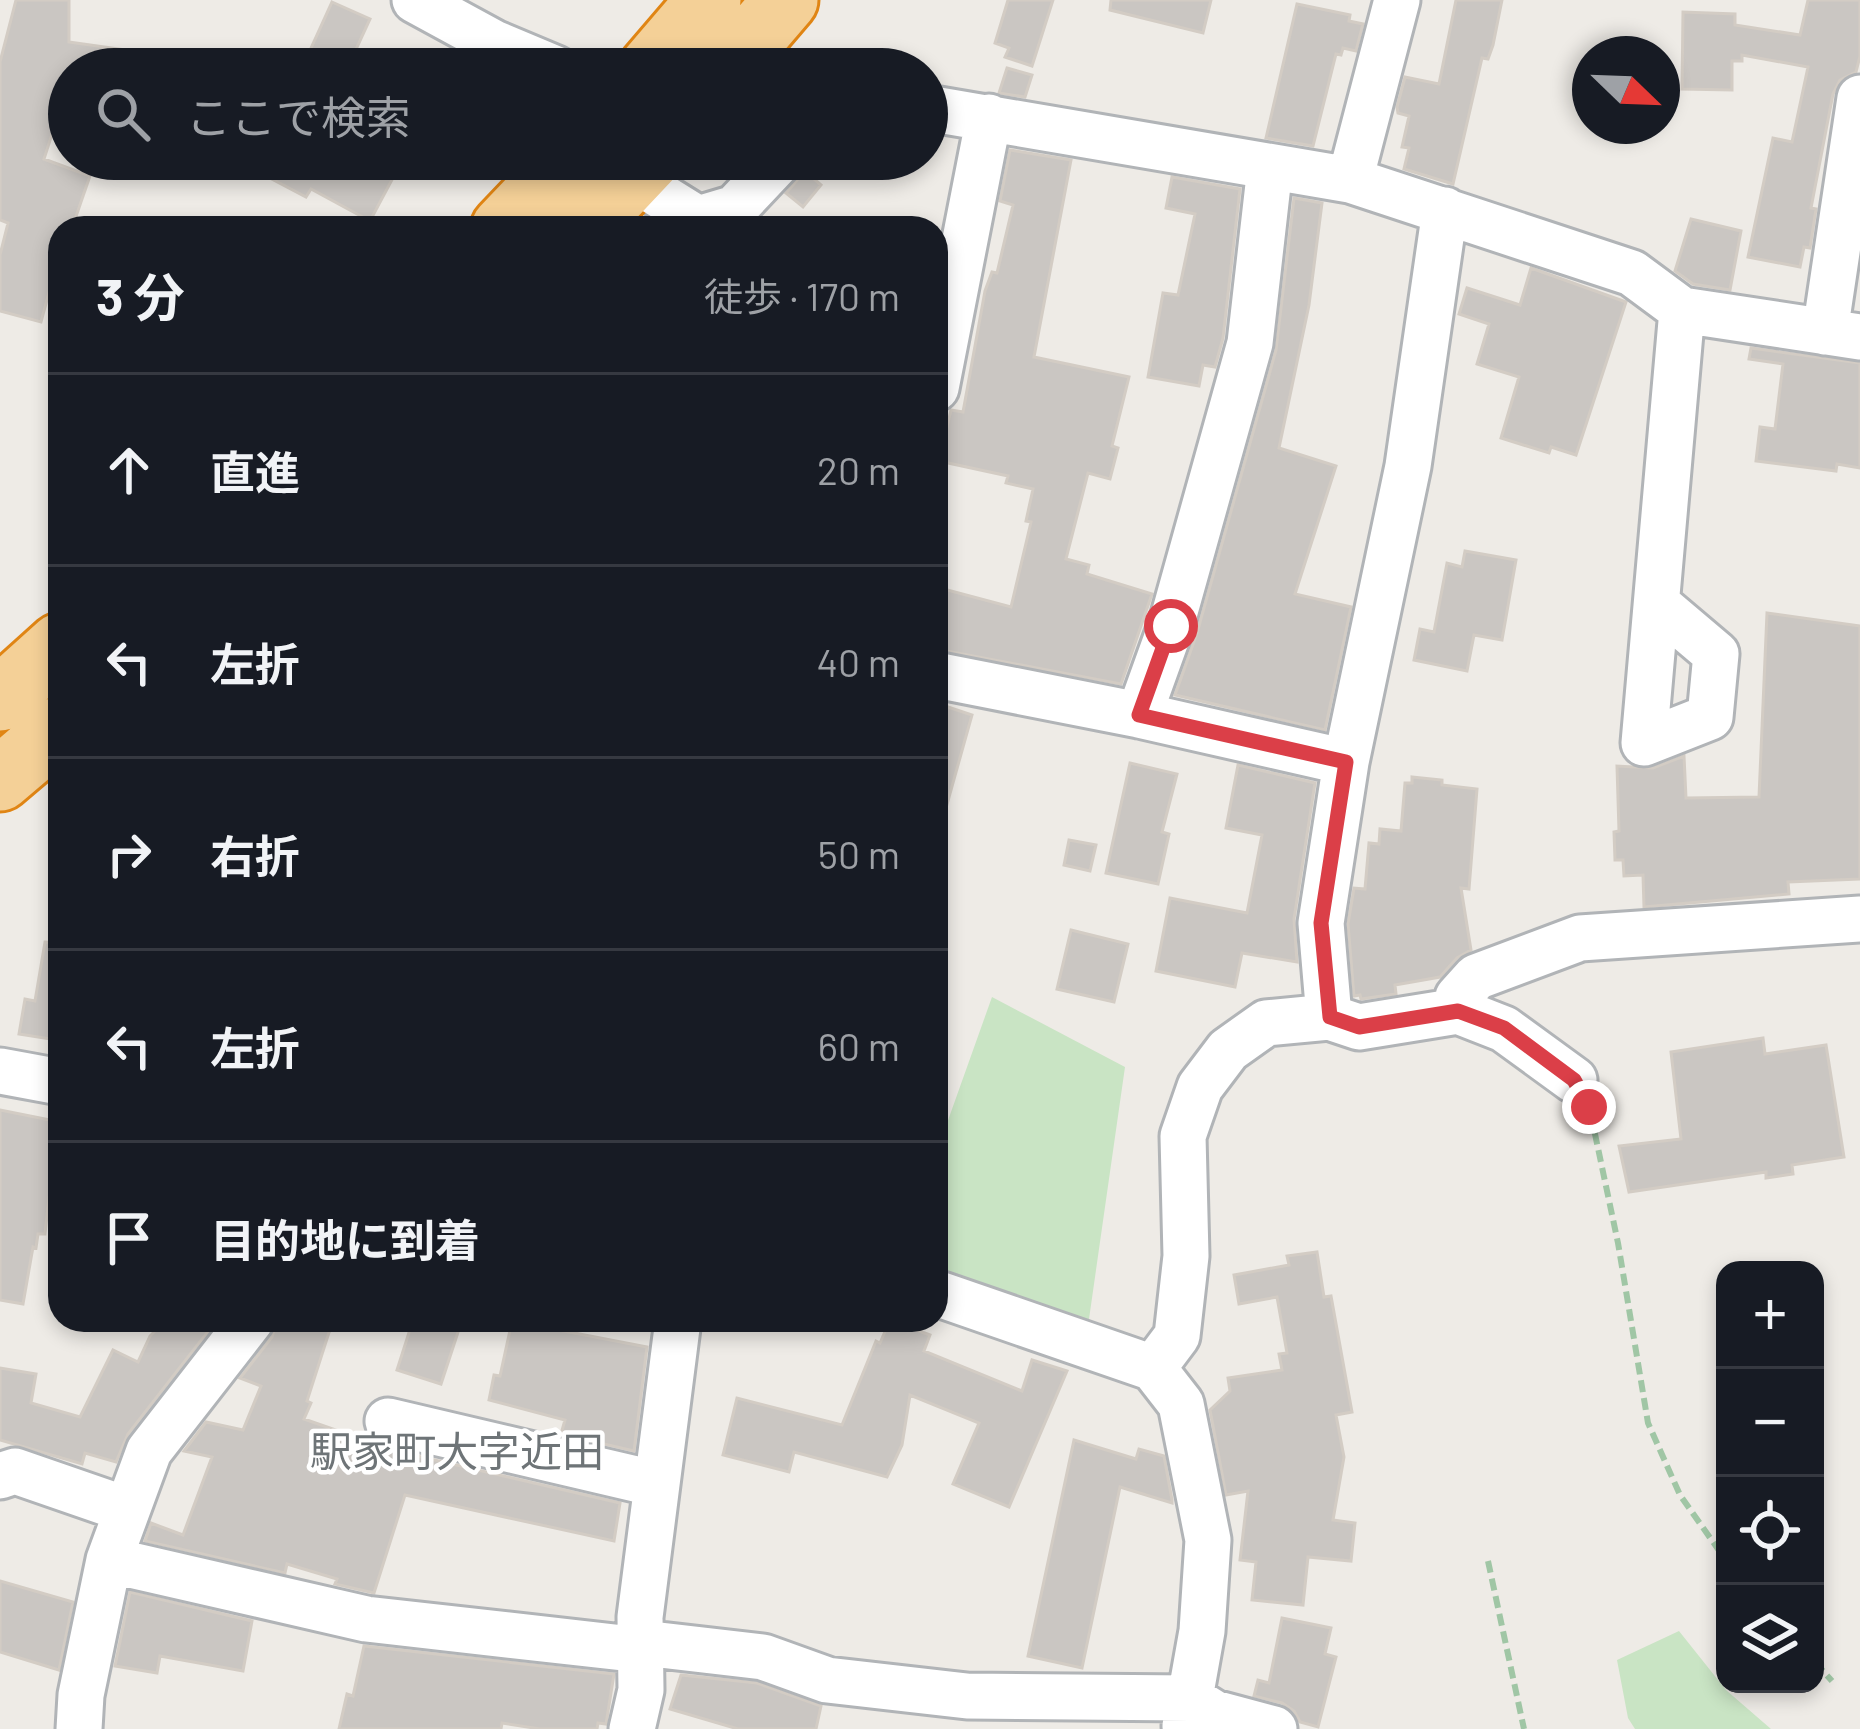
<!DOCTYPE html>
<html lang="ja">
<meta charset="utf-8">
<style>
:root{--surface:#171b24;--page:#242831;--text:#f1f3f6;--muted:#9ea1a6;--line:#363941}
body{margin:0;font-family:Barlow,"Noto Sans JP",sans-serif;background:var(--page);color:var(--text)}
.controls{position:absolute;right:36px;bottom:36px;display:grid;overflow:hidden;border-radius:24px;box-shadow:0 6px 18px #0003}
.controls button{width:108px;height:108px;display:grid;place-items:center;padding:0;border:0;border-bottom:3px solid var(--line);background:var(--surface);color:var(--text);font:60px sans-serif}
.compass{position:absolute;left:1572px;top:36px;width:108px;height:108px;border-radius:50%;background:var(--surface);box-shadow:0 6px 18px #0003;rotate:113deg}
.stop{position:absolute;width:36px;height:36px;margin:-27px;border:9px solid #db3f48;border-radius:50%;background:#fff}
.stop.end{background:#db3f48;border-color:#fff;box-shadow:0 3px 12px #0008}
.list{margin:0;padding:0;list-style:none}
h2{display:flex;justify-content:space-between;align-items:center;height:156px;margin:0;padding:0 48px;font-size:51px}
h2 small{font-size:39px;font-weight:400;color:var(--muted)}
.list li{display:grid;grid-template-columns:78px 1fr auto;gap:36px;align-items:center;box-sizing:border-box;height:192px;padding:0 48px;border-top:3px solid var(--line)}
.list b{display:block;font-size:45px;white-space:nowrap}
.list em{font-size:39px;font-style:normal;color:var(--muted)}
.icon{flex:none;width:66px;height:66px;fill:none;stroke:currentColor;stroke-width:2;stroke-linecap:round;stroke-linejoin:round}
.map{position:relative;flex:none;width:1860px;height:1729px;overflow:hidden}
.search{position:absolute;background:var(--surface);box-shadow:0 6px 18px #0003;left:48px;top:48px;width:900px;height:132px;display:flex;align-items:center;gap:30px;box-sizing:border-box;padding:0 42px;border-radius:66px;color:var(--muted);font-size:45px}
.panel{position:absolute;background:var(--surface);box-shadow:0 6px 18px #0003;left:48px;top:216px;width:900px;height:1116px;border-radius:36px}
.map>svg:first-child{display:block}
</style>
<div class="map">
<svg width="1860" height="1729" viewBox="0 0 1860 1729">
<rect width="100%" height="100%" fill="#eeebe6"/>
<!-- green -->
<path fill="#c9e4c4" d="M992 997 1125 1067 1087 1333 936 1282V1154Z
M1679 1631 1726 1690 1771 1729H1635L1628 1718 1617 1660Z"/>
<!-- building -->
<path fill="#cac6c2" stroke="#d3ccc4" stroke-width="3" d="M16 0H69V42L147 53 145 69H69V110L60 109 44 159 90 176 72 228H60V252L41 322 0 311V255L8 223 0 220V62Z
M1008 0H1053L1032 66 1005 57 1009 48 995 43Z
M1111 0H1211L1203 33 1110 10Z
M1456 0H1502L1493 45 1488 59 1482 58 1453 184 1404 169 1409 148 1402 147 1409 116 1398 113 1397 107 1405 77 1439 84Z
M1808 0H1860V56L1856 72 1840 80 1833 94 1811 208 1816 209 1810 248 1804 247 1800 267 1748 257 1773 138 1792 142 1808 67 1742 55V61H1732V90L1682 89 1683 12 1735 14V25L1800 35Z
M332 2 370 19 347 69H334L307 57Z
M1297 4 1350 15 1349 21 1363 24 1356 51 1343 48 1341 55 1336 54 1313 146 1266 138Z
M1007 68 1032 75 1025 97 999 93Z
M1010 150 1071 160 1034 357 1129 377 1112 446 1118 448 1110 479 1088 473 1066 559 1089 565 1087 574 1152 594 1121 684 936 649V587L1011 607 1031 522 1026 521 1033 489 1006 483 1008 476 939 461 951 410 963 412 985 291 992 272 997 273 1013 205 1000 201Z
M278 159H403L370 221 311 189 306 197 270 178Z
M805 171 821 185 803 207 786 193Z
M1172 177 1240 189 1223 338 1215 367 1203 365 1199 386 1148 377 1163 293 1178 295 1195 214 1166 208Z
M1294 198 1322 203 1309 305 1279 448 1336 466 1295 594 1351 607 1325 730 1175 695 1197 633 1276 350Z
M1691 219 1741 231 1730 290 1693 284 1675 271Z
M1531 268 1626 302 1576 455 1551 447 1549 453 1501 438 1519 377 1477 364 1489 324 1459 314 1467 288 1520 305Z
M1751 348 1860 363V468L1837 464 1836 471 1756 461 1760 427 1775 429 1783 364 1749 359Z
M1465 551 1516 560 1502 640 1474 635 1467 671 1414 660 1420 629 1434 632 1447 563 1462 567Z
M1767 613 1860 626V879L1788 882 1789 894 1644 907 1643 875 1624 876 1623 860H1615L1614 832 1619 831 1617 766 1653 768 1684 756 1686 798 1759 797Z
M936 703 972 715 944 815 936 814Z
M1130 763 1177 774 1162 832 1169 834 1158 884 1106 873Z
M1238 765 1315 783 1294 919 1297 962 1242 953 1235 987 1156 971 1170 898 1247 913 1262 835 1226 828Z
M1412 777 1442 780V785L1477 789 1469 889 1461 888 1471 950 1457 958 1440 977 1395 985 1396 994 1361 999 1360 995 1354 996 1348 924 1354 888 1365 889 1369 843 1379 844 1380 829 1401 831 1405 783H1412Z
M1069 840 1096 845 1090 871 1064 865Z
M1071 930 1128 944 1114 1002 1057 989Z
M45 942 60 943 57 1040 19 1034 25 999 35 1001Z
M1763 1038 1765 1054 1826 1045 1844 1157 1792 1165 1793 1174 1766 1178V1172L1629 1192 1619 1146 1681 1139 1671 1052Z
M0 1110 60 1122V1200L49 1198 45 1234H38L36 1248 33 1247 23 1304 0 1300Z
M1317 1252 1324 1297 1331 1296 1352 1412 1336 1415 1344 1457 1333 1520 1355 1523 1351 1561 1308 1557 1303 1605 1252 1600 1256 1562 1240 1560 1248 1491 1226 1495 1210 1410 1230 1391 1228 1378 1282 1370 1279 1354 1287 1353 1277 1297 1239 1304 1234 1275 1289 1265 1287 1256Z
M166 1320H217L128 1434 116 1462 85 1453 82 1464 0 1440V1368L36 1374 31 1403 80 1417 113 1350 138 1362 150 1336Z
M277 1320H333L307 1401 311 1403 304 1419 359 1438 357 1442 620 1503 614 1541 405 1495 374 1593 335 1584 337 1579 287 1564 285 1573 145 1541 151 1523 183 1535 212 1457 184 1451 206 1422 243 1430 261 1386 240 1378 272 1337Z
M413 1320H462L441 1384 397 1370Z
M890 1320 930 1335 924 1351 1022 1391 1032 1360 1067 1371 1009 1507 953 1484 979 1423 910 1395 902 1445 887 1477 794 1452 789 1472 723 1455 737 1398 842 1425 876 1341 880 1343Z
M512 1321 647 1347 634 1451 561 1434 565 1420 489 1400 494 1375 500 1376Z
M1074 1440 1136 1459 1139 1449 1164 1456 1172 1500V1503L1120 1487 1082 1668 1028 1656Z
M0 1581 73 1602 59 1670 0 1652Z
M130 1592 252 1621 243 1671 160 1656 157 1673 115 1666Z
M1282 1618 1331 1628 1325 1654 1336 1657 1318 1727 1300 1722 1294 1711 1282 1703 1254 1696 1258 1680 1269 1683Z
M364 1646 614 1674 606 1724 598 1723 597 1729H540L502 1723 501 1729H339L347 1694 353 1696Z
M681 1675 757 1683 821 1706 816 1729H738L670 1709Z"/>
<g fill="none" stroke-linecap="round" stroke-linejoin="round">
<!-- minor casing -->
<g stroke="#b1b4b7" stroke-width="51">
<path id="minor" d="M415 0 494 43 556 69
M927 108 1350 180 1632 273 1682 310 1860 337
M619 159 632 178 698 219 735 208 781 159
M1350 180 1397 0
M1825 332 1860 98
M936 388 989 117
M1657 604 1716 654 1710 717 1644 743 1682 310
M936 675 1139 715 1346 762
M1139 715 1171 626 1250 343 1270 167
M1458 1011V997L1476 977 1580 938 1860 919
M1329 1017 1321 923 1346 762 1408 466 1445 210
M0 1071 60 1082
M936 1293 1153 1368 1181 1404 1208 1540 1202 1631 1185 1726
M1153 1368 1177 1336 1186 1256 1183 1136 1200 1087 1228 1050 1266 1023 1329 1017 1359 1027 1458 1011 1504 1029 1574 1080
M388 1421 657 1484
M0 1476 15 1471 125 1509
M109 1560 366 1619 641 1650 660 1645 763 1657 827 1680 967 1696 1190 1698 1214 1713 1274 1729
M79 1729 81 1695 109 1560 149 1451 251 1320
M632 1729 641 1690 640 1617 678 1320"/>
</g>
<!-- highway casing -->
<g stroke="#e08514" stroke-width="69">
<path id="highway" d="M650 69 709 0
M727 69 786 0
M503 228 569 159
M584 228 649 159
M0 699 60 645
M0 779 60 728"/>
</g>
<!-- path -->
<path stroke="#a0c6a5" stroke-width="6" stroke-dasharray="12 6" stroke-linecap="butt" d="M1591 1115 1618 1243 1648 1423 1680 1495 1725 1559
M1488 1561 1524 1729
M1815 1662 1832 1681"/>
<!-- minor -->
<use href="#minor" stroke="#fff" stroke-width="45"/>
<!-- highway -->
<use href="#highway" stroke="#f4d097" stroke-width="63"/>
</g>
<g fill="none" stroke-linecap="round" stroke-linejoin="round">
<!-- route -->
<path stroke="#db3f48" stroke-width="15" d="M1171 626 1139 715 1346 762 1321 923 1330 1017 1359 1027 1458 1011 1504 1028 1574 1080 1589 1107"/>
</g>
<g text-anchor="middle" stroke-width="9" stroke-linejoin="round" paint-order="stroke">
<!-- quarter labels -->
<g font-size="42" fill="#6e7477" stroke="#fff">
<text x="457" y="1467">駅家町大字近田</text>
</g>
</g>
</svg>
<div class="controls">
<button>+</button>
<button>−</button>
<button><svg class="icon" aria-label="locate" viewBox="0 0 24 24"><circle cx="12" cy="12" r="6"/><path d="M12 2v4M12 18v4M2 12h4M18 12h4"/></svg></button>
<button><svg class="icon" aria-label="layers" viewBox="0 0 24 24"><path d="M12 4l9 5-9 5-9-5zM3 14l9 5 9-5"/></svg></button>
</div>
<svg class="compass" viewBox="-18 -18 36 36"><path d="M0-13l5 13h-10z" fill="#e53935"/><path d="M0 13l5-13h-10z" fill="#9ea1a6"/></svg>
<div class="stop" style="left:1171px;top:626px"></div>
<div class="stop end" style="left:1589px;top:1107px"></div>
<div class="search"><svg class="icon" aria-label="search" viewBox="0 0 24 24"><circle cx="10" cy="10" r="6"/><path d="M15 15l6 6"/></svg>ここで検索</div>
<section class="panel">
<h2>3 分<small>徒歩 · 170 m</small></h2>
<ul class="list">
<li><svg class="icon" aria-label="ahead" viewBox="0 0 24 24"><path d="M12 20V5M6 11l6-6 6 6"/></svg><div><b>直進</b></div><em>20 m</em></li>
<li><svg class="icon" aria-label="left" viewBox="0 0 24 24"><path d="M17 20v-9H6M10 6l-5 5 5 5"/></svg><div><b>左折</b></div><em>40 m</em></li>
<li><svg class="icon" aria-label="right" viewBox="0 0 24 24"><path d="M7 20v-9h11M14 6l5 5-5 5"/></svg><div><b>右折</b></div><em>50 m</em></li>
<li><svg class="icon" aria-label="left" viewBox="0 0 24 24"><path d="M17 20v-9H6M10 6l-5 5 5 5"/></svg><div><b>左折</b></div><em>60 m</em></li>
<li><svg class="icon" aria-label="arrive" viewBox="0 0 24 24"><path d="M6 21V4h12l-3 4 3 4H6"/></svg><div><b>目的地に到着</b></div></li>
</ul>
</section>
</div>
